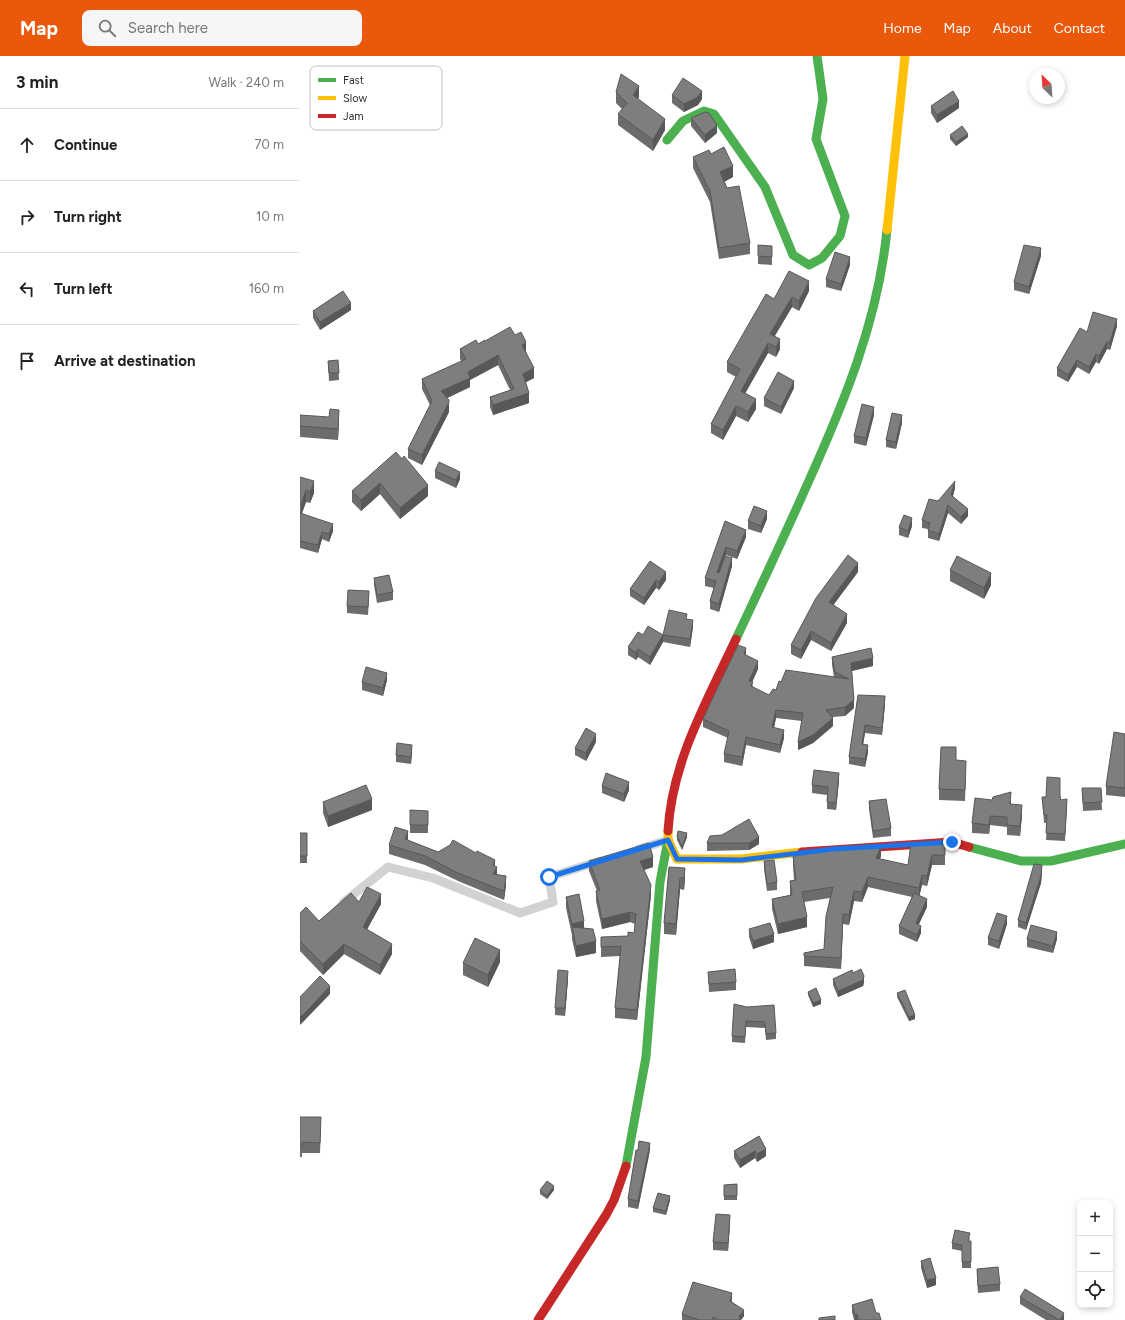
<!DOCTYPE html>
<meta charset="utf-8">
<style>
:root{--surface:#fff;--page:#f6f6f6;--text:#222;--muted:#767676;--line:#e0e0e0;--accent:#ea580c}
body{margin:0;font-family:Figtree,sans-serif;background:var(--page);color:var(--text)}
.controls{position:absolute;right:12px;bottom:12px;display:grid;overflow:hidden;border-radius:8px;box-shadow:0 2px 6px #0003}
.controls button{width:36px;height:36px;display:grid;place-items:center;padding:0;border:0;border-bottom:1px solid var(--line);background:var(--surface);color:var(--text);font:20px sans-serif}
.compass{position:absolute;left:729px;top:12px;width:36px;height:36px;border-radius:50%;background:var(--surface);box-shadow:0 2px 6px #0003;rotate:335deg}
.stop{position:absolute;width:12px;height:12px;margin:-9px;border:3px solid #1a73e8;border-radius:50%;background:#fff}
.stop.end{background:#1a73e8;border-color:#fff;box-shadow:0 1px 4px #0008}
.list{margin:0;padding:0;list-style:none}
h2{display:flex;justify-content:space-between;align-items:center;height:52px;margin:0;padding:0 16px;font-size:17px}
h2 small{font-size:13px;font-weight:400;color:var(--muted)}
.list li{display:grid;grid-template-columns:26px 1fr auto;gap:12px;align-items:center;box-sizing:border-box;height:72px;padding:0 16px;border-top:1px solid var(--line)}
.list b{display:block;font-size:15px;white-space:nowrap}
.list em{font-size:13px;font-style:normal;color:var(--muted)}
.icon{flex:none;width:22px;height:22px;fill:none;stroke:currentColor;stroke-width:2;stroke-linecap:round;stroke-linejoin:round}
.map{position:relative;flex:none;width:825px;height:1264px;overflow:hidden}
header{display:flex;align-items:center;gap:24px;box-sizing:border-box;height:56px;padding:0 20px;background:var(--accent);color:#fff}
header strong{font-size:19px}
nav{display:flex;gap:22px;margin-inline-start:auto;font-size:14px}
.search{width:280px;height:36px;background:var(--page);display:flex;align-items:center;gap:10px;box-sizing:border-box;padding:0 14px;border-radius:8px;color:var(--muted);font-size:15px}
main{display:flex}
aside{flex:1;background:var(--surface)}
.map>svg:first-child{display:block}
</style>
<header>
<strong>Map</strong>
<div class="search"><svg class="icon" aria-label="search" viewBox="0 0 24 24"><circle cx="10" cy="10" r="6"/><path d="M15 15l6 6"/></svg>Search here</div>
<nav><a>Home</a><a>Map</a><a>About</a><a>Contact</a></nav>
</header>
<main>
<aside>
<h2>3 min<small>Walk · 240 m</small></h2>
<ul class="list">
<li><svg class="icon" aria-label="ahead" viewBox="0 0 24 24"><path d="M12 20V5M6 11l6-6 6 6"/></svg><div><b>Continue</b></div><em>70 m</em></li>
<li><svg class="icon" aria-label="right" viewBox="0 0 24 24"><path d="M7 20v-9h11M14 6l5 5-5 5"/></svg><div><b>Turn right</b></div><em>10 m</em></li>
<li><svg class="icon" aria-label="left" viewBox="0 0 24 24"><path d="M17 20v-9H6M10 6l-5 5 5 5"/></svg><div><b>Turn left</b></div><em>160 m</em></li>
<li><svg class="icon" aria-label="arrive" viewBox="0 0 24 24"><path d="M6 21V4h12l-3 4 3 4H6"/></svg><div><b>Arrive at destination</b></div></li>
</ul>
</aside>
<div class="map">
<svg width="825" height="1264" viewBox="0 0 825 1264">
<rect width="100%" height="100%" fill="#fff"/>
<g fill="none" stroke-linecap="round" stroke-linejoin="round">
<!-- street -->
<path stroke="#d2d2d2" stroke-width="9" d="M339 793 368 784
M44 846 88 811 133 822 220 857 253 846 249 821 300 805"/>
<!-- fast -->
<path stroke="#4caf50" stroke-width="9" d="M367 84 383 65 404 55 414 58 465 131 493 199 509 209 522 202 540 180 545 160 516 83 523 43 517 0
M436 583C460 532 484 481 507 429 544 347 578 265 587 174
M669 791 721 805H751L825 788
M326 1110 346 1001 360 826 368 784"/>
<!-- slow -->
<path stroke="#ffc107" stroke-width="9" d="M587 174 605 0
M368 775V784L377 803H441L502 796"/>
<!-- jam -->
<path stroke="#c62828" stroke-width="9" d="M368 775C372 705 407 645 436 583
M502 796 652 786 669 791
M238 1264 306 1159 314 1144 326 1110"/>
</g>
<!-- wall -->
<path fill="#6c6c6c" d="M316 36 339 41 338 43 365 74 353 95 318 69V58L322 53 316 47Z
M372 39 402 43 398 49 384 56 372 47Z
M631 50 659 52 637 67 631 57Z
M391 62 417 77 405 87 391 70Z
M650 79 668 81 656 90 650 83Z
M411 98 433 121 424 126 450 187V198L419 203 410 146 393 112V101Z
M458 189 472 197V209L458 208Z
M741 200 729 238 714 234V226Z
M550 209 541 235 526 231V223Z
M509 235 499 255 492 251 475 280 480 293 476 301 468 297 445 337 456 353 448 366 436 360 423 384 411 377V368L436 321 427 316V306L474 243Z
M51 254 20 274 13 262V255Z
M817 270 810 294 807 293 799 308 796 306 789 318 777 311 768 326 757 320V312L787 276Z
M215 279 226 296 234 322 225 326 229 347 193 359 190 351V341L210 334 198 309 170 324V331L147 342 149 356 122 409 108 402V393L130 349 122 333V323L161 305 160 303V293L178 288Z
M38 304 39 324 29 325 28 305Z
M494 332 481 358 464 350V342Z
M0 359 39 365 38 384 0 381Z
M574 359 566 390 554 387V380Z
M602 367 596 393 586 391V384Z
M102 403 128 440 100 463 80 438 61 455 52 446V435Z
M135 415 160 423 156 432 135 422Z
M0 421 14 437 10 447 6 446 2 457 33 475 29 486 22 483 18 497 0 492Z
M655 432 653 440 668 460 661 468 648 457 639 485 628 482V473L622 472V464L638 445Z
M467 463 461 477 448 473V465Z
M425 465 446 481 437 503 426 499V501L432 510 419 556 410 553V545L414 532 405 530V522Z
M612 470 608 482 599 479V471Z
M650 514 691 529 684 543 650 525Z
M366 516V524L359 534 356 532 344 549 330 540V533Z
M558 516 533 549 547 567 531 595 511 584 501 603 491 598V589Z
M74 522 93 536V544L77 547 74 529Z
M69 543 68 559 47 557V550Z
M387 563 393 571 390 591 363 586 350 609 338 601 336 604 328 599V591L343 579H363Z
M446 599 458 613 452 626 453 631 469 639 476 634 481 626 534 621 532 609V601L573 610 552 615 554 652 545 660 533 661V670L513 687 498 694 502 665 476 662 474 672 484 682 480 697 446 689 442 710 424 706V698L428 682 403 671V663Z
M87 624 83 640 62 634V626Z
M558 639 585 648 582 679 565 677 563 688 568 696 565 711 549 708V701Z
M825 678V741L806 739V730Z
M296 686 286 705 275 699V692Z
M112 696 111 708 96 706V699Z
M666 716 665 745 639 744V733Z
M539 724 536 754 527 753V739L512 737V729Z
M302 730 329 734 324 746 302 737Z
M782 732H801L802 754 783 755Z
M760 740 761 744 767 751 765 785 746 784 747 767H744L742 741Z
M692 744 711 746V748L722 759 720 780 707 779V771L690 769 689 778 672 777V767Z
M569 745 591 772V780L573 782 569 753Z
M23 746 72 754 28 771 23 757Z
M110 754 128 755V777H110Z
M0 777H7V807H0Z
M377 780 387 781 382 794 377 784Z
M410 780 459 788 449 794 407 795V787Z
M108 783 107 784 138 796 195 810 197 819 206 829 204 844 158 825 125 809 89 798V789Z
M645 788V809H632L627 830 622 829 619 840 627 851 619 868 621 877 617 886 599 878V870L612 841 568 831 562 846 554 845 549 869 543 868 541 913 504 910V897L524 893 530 842 504 846 507 871 478 878 472 853V843L490 839V825L494 824 493 810V800H581L580 803 608 809Z
M289 805 353 811 344 814 351 839 337 964 315 962V952L320 900 301 901V891L334 877 335 868 330 866 302 873 296 845V835H297L289 815Z
M464 805 477 826V834L467 835 464 813Z
M369 811 385 823 384 834 380 833 376 879 364 878V867Z
M742 816 741 827 726 874 718 871V864Z
M266 841 284 872 296 897 276 901 272 883V879L266 852Z
M59 846 81 848 67 873 92 898 80 919 44 898 23 919 0 895V857L19 865Z
M707 868 699 893 688 889V882Z
M449 873 474 886 453 893 449 881Z
M727 883H757L753 897 727 891Z
M200 906 188 931 163 919V907Z
M408 916 436 926V934L409 936Z
M553 917 564 926 563 930 538 941 533 929V923Z
M268 922 265 960 255 959V952Z
M508 936 521 948 513 951 508 939Z
M597 937 615 963 609 965 597 941Z
M447 951 476 977V983L466 984 465 972 446 971 445 987 432 986V980Z
M0 1061 21 1072 20 1097H2V1101H0Z
M459 1080 466 1100 457 1106 455 1102 440 1112 434 1102V1095Z
M350 1094 338 1153 328 1151V1143Z
M437 1128V1144H424V1129Z
M240 1134H254L247 1143 240 1138Z
M370 1144 366 1159 353 1156V1152Z
M430 1167 428 1195 413 1194V1186Z
M670 1182 669 1185H671V1212H662V1195L652 1193V1187Z
M621 1205 636 1229 627 1232 621 1212Z
M677 1213 700 1228V1235L678 1237 677 1221Z
M720 1241 764 1264H746L720 1248Z
M432 1243V1246L444 1260 441 1264H382V1258Z
M552 1249 576 1257 581 1264H554L552 1256Z"/>
<!-- shaded-wall -->
<path fill="#585858" d="M339 30V41L333 50V39Z
M402 35V43L398 49 384 56V48Z
M659 45V52L637 67V59Z
M365 63V74L353 95V84Z
M417 69V77L405 87V79Z
M668 78V81L656 90V86Z
M433 110V121L420 128V116Z
M741 192V200L729 238V231Z
M550 201V209L541 235V228Z
M509 225V235L499 255V245Z
M492 241V251L470 287V278Z
M51 247V254L20 274V266Z
M817 263V270L810 294V286Z
M480 283V293L476 301V291Z
M226 286V296L222 298V289Z
M807 286V293L799 308V300Z
M468 287V297L441 345V335Z
M796 298V306L789 318V311Z
M198 299V309L170 324V331L141 345V335L168 316Z
M777 304V311L768 326V319Z
M234 312V322L223 328V318Z
M494 325V332L481 358V351Z
M229 337V347L193 359V349Z
M456 343V353L448 366V356Z
M149 346V356L122 409V399Z
M436 350V360L423 384V374Z
M574 351V359L566 390V382Z
M39 354V365L38 384V373Z
M602 359V367L596 393V386Z
M160 416V423L156 432V424Z
M14 425V437L10 447V436Z
M655 425V432L651 447V439Z
M80 427V438L61 455V444Z
M128 429V440L100 463V452Z
M6 434V446L1 460V449Z
M648 449V457L639 485V478Z
M668 453V460L661 468V461Z
M467 455V463L461 477V470Z
M612 462V470L608 482V475Z
M33 468V475L29 486V478Z
M446 474V481L437 503V495Z
M22 476V483L18 497V489Z
M426 491V499L417 524V516Z
M432 502V510L419 556V548Z
M558 507V516L529 555V546Z
M366 516V524L359 534V526Z
M691 517V529L684 543V532Z
M356 524V532L344 549V542Z
M547 558V567L531 595V587Z
M393 564V571L390 591V583Z
M511 575V584L501 603V594Z
M363 579V586L350 609V601Z
M446 592V601L444 598Z
M338 593V601L336 604V597Z
M573 602V610L551 615V607Z
M458 605V613L449 633V625Z
M87 617V624L83 640V632Z
M585 640V648L582 679V672Z
M554 644V652L545 660V651Z
M476 654V662L472 680V671Z
M533 662V670L513 687 498 694V686Z
M565 669V677L562 696V688Z
M484 674V682L480 697V689Z
M296 678V686L286 705V697Z
M446 681V689L442 710V701Z
M112 689V696L111 708V701Z
M568 689V696L565 711V703Z
M539 717V724L536 754V747Z
M329 726V734L324 746V738Z
M711 736V746L710 758V748Z
M72 743V754L28 771V760Z
M722 749V759L720 780V770Z
M690 760V769L689 778V769Z
M108 775V783L105 792V783Z
M387 777V781L382 794V791Z
M459 781V788L449 794V787Z
M581 790V800L576 813V802Z
M632 799V809L627 830V820Z
M353 801V811L340 815V805Z
M195 804V812L193 809Z
M742 809V816L741 827 726 874V867Z
M197 811V820L193 818Z
M385 812V823L384 834V822Z
M622 819V829L619 842V832Z
M206 820V829L204 844V835Z
M568 821V831L562 846V836Z
M380 822V833L376 879V868Z
M351 829V839L337 964V954Z
M554 835V845L549 869V859Z
M81 838V848L63 881V871Z
M627 843V851L616 874V867Z
M330 856V866L302 873V863Z
M543 858V868L541 913V902Z
M707 860V868L699 893V885Z
M507 861V871L478 878V868Z
M284 865V876L272 871V879V868Z
M621 870V877L617 886V879Z
M757 876V883L753 897V890Z
M474 878V886L453 893V885Z
M296 885V897L276 901V890Z
M44 888V898L23 919V908Z
M92 888V898L80 919V909Z
M200 894V906L188 931V919Z
M268 915V922L265 960V952Z
M564 920V926L563 930 538 941V935Z
M30 930V938L5 964 0 969V961Z
M521 944V948L513 951V947Z
M615 959V963L609 965V961Z
M350 1087V1094L338 1153V1145Z
M466 1093V1100L457 1106V1098Z
M455 1095V1102L440 1112V1104Z
M254 1130V1134L247 1143V1140Z
M370 1140V1144L366 1159V1155Z
M430 1159V1167L428 1195V1187Z
M636 1222V1229L627 1232V1224Z
M432 1237V1243L430 1251V1245Z
M444 1254V1260L441 1264H439V1261Z
M764 1257V1264H760Z
M557 1258V1264H555V1259Z"/>
<!-- building -->
<path fill="#7e7e7e" stroke="#585858" d="M321 18 339 30 333 39 365 63 353 84 318 58 327 47 316 36Z
M383 22 402 35 398 41 384 48 372 39Z
M653 35 659 45 637 59 631 50Z
M405 56 409 57 417 69 405 79 391 62Z
M662 70 668 78 656 86 650 79Z
M424 91 433 110 420 116 427 132 439 130 450 187 419 192 410 135 393 101 409 94 411 98Z
M458 189 472 190V201L458 200Z
M724 189 741 192 729 231 714 226Z
M535 196 550 201 541 228 526 223Z
M489 215 509 225 499 245 492 241 470 278 480 283 476 291 468 287 441 335 456 343 448 356 436 350 423 374 411 368 439 315 440 313 427 306 466 238 474 243Z
M43 235 51 247 20 266 13 255Z
M793 256 817 263 810 286H807L799 300 796 298 789 311 777 304 768 319 757 312 780 272 787 276Z
M210 271 215 279 221 276 226 286 222 289 234 312 223 318 229 337 193 349 190 341 214 333 198 299 168 316 170 322 141 335 149 344V346L122 399 108 393 132 345 122 323 166 303 160 293 176 284 178 288 185 284V285Z
M38 304 39 317H29L28 305Z
M478 316 494 325 481 351 464 342Z
M562 348 574 351 566 382 554 380Z
M30 353 39 354 38 373 0 370V359L29 361Z
M592 357 602 359 596 386 586 384Z
M96 396 102 403 104 400 128 429 100 452 80 427 61 444 52 435Z
M139 406 160 416 156 424 135 415Z
M0 421 14 425 10 436 6 434 1 449 0 448Z
M655 425 651 439 668 453 661 461 648 449 639 478 628 474 630 467 622 464 629 443 638 445Z
M454 450 467 455 461 470 448 465Z
M0 457 33 468 29 478 22 476 18 489 0 485Z
M604 459 612 462 608 475 599 471Z
M425 465 446 474 437 495 426 491 417 516 419 517 425 500 432 502 419 548 410 545 416 525 405 522Z
M548 499 558 507 529 546 547 558 531 587 511 575 501 594 491 589 516 542Z
M657 500 691 517 684 532 650 514Z
M350 505 366 516 359 526 356 524 344 542 330 533Z
M89 519 93 536 77 539 74 522Z
M48 534 69 535 68 551 47 550Z
M369 554 387 558 386 563 393 564 390 583 363 579 350 601 338 593 336 597 328 591 338 576 343 579 348 570 363 579Z
M438 589 446 592 444 598 458 605 449 625 453 626 451 630 469 639 473 633 476 634 479 625 481 626 486 614 549 623 535 616 532 601 571 592 573 602 551 607 554 644 545 651 526 654 533 662 513 679 498 686 503 657 476 654 472 671 484 674 480 689 446 681 442 701 424 698 429 675 403 663Z
M66 611 87 617 83 632 62 626Z
M558 639 585 640 582 672 565 669 562 688 568 689 565 703 549 701Z
M286 672 296 678 286 697 275 692Z
M814 676 825 678V732L806 730Z
M97 687 112 689 111 701 96 699Z
M641 691H656V704L666 705 665 734 639 733Z
M514 714 539 717 536 747 527 746 528 731 512 729Z
M306 717 329 726 324 738 302 730Z
M747 721 760 722V740L761 744 767 743 765 778 746 777 747 759H744L742 741H746Z
M66 729 72 743 28 760 23 746Z
M782 732H801L802 746 783 747Z
M711 736 710 748 722 749 720 770 707 769V761L690 760 689 769 672 767 675 742 692 744 693 741Z
M586 743 591 772 573 775 569 745Z
M110 754 128 755V769H110Z
M449 763 459 781 449 787H407L410 780 422 779Z
M95 771 108 775 105 783 138 796 150 789 153 784 176 797 177 795 195 804 193 809 197 811 193 818 206 820 204 835 158 817 125 800 89 789Z
M378 775 387 777 382 791 377 780Z
M0 777H7V800H0Z
M349 787 353 801 340 805 351 829 337 954 315 952 321 890 301 891V881L328 880V876L334 877 336 858 330 856 302 863 296 835 300 834 289 805Z
M611 787 645 788V799H632L627 820 622 819 619 832 568 821 562 836 554 835 549 859 543 858 541 902 504 900V897L524 893 526 860 533 831 502 836 507 861 478 868 472 843 492 839 490 825 496 824 493 800 532 794 581 790 576 802 608 809Z
M474 804 477 826 467 828 464 805Z
M734 808 742 809 741 820 726 867 718 864Z
M369 811 385 812 384 822H380L376 868 364 867Z
M67 831 81 838 63 871 92 888 80 909 44 888 23 908 0 885V857L6 851 19 865 51 837 59 846Z
M614 837 627 843 616 867 621 870 617 879 599 870Z
M279 838 284 865 272 868 266 841Z
M697 857 707 860 699 885 688 882Z
M470 867 474 878 453 885 449 873Z
M731 869 757 876 753 890 727 883Z
M272 871 293 873 296 885 276 890Z
M175 882 200 894 188 919 163 907Z
M435 913 436 926 409 928 408 916Z
M561 913 564 920 563 924 538 935 533 923 552 914 553 917Z
M258 914 268 915 265 952H255Z
M20 920 30 930 5 957 0 961V941Z
M516 932 521 944 513 947 508 936Z
M605 934 615 959 609 961 597 937Z
M434 948 447 951 474 949 476 977 466 978 465 966 446 965 445 981 432 980Z
M0 1061H21L20 1087 2 1086V1091H0Z
M459 1080 466 1093 457 1098 455 1095 440 1104 434 1095Z
M339 1085 350 1087 338 1145 328 1143 336 1094H338Z
M247 1125 254 1130 247 1140 240 1134Z
M437 1128V1140H424V1129Z
M358 1137 370 1140 366 1155 353 1152Z
M416 1158 430 1159 428 1187 413 1186Z
M655 1174 670 1177 668 1185H671V1206H662V1189L652 1187Z
M630 1202 636 1222 627 1224 621 1205Z
M698 1211 700 1228 678 1230 677 1213Z
M393 1226 432 1237 430 1245 444 1254 439 1261 440 1262 439 1264H419L413 1261 412 1264H399L382 1258Z
M725 1233 764 1257 760 1264H759L720 1241Z
M572 1243 576 1257H579L581 1264H559L557 1258 555 1259 552 1249Z
M535 1260V1264H519V1262Z"/>
<g fill="none" stroke-linecap="round" stroke-linejoin="round">
<!-- route -->
<path stroke="#1a73e8" stroke-width="5" d="M249 821 368 784 377 803 441 804 533 793 652 786"/>
</g>
<!-- legend -->
<rect x="10" y="10" width="132" height="64" rx="6" fill="#fff" stroke="#c0c0c0" stroke-width="1"/>
<rect x="18" y="22" width="18" height="4" fill="#4caf50"/>
<rect x="18" y="40" width="18" height="4" fill="#ffc107"/>
<rect x="18" y="58" width="18" height="4" fill="#c62828"/>
<g font-size="11" fill="#2d2d2d">
<text x="43" y="28">Fast</text>
<text x="43" y="46">Slow</text>
<text x="43" y="64">Jam</text>
</g>
</svg>
<div class="controls">
<button>+</button>
<button>−</button>
<button><svg class="icon" aria-label="locate" viewBox="0 0 24 24"><circle cx="12" cy="12" r="6"/><path d="M12 2v4M12 18v4M2 12h4M18 12h4"/></svg></button>
</div>
<svg class="compass" viewBox="-18 -18 36 36"><path d="M0-13l5 13h-10z" fill="#e53935"/><path d="M0 13l5-13h-10z" fill="#767676"/></svg>
<div class="stop" style="left:249px;top:821px"></div>
<div class="stop end" style="left:652px;top:786px"></div>
</div>
</main>
